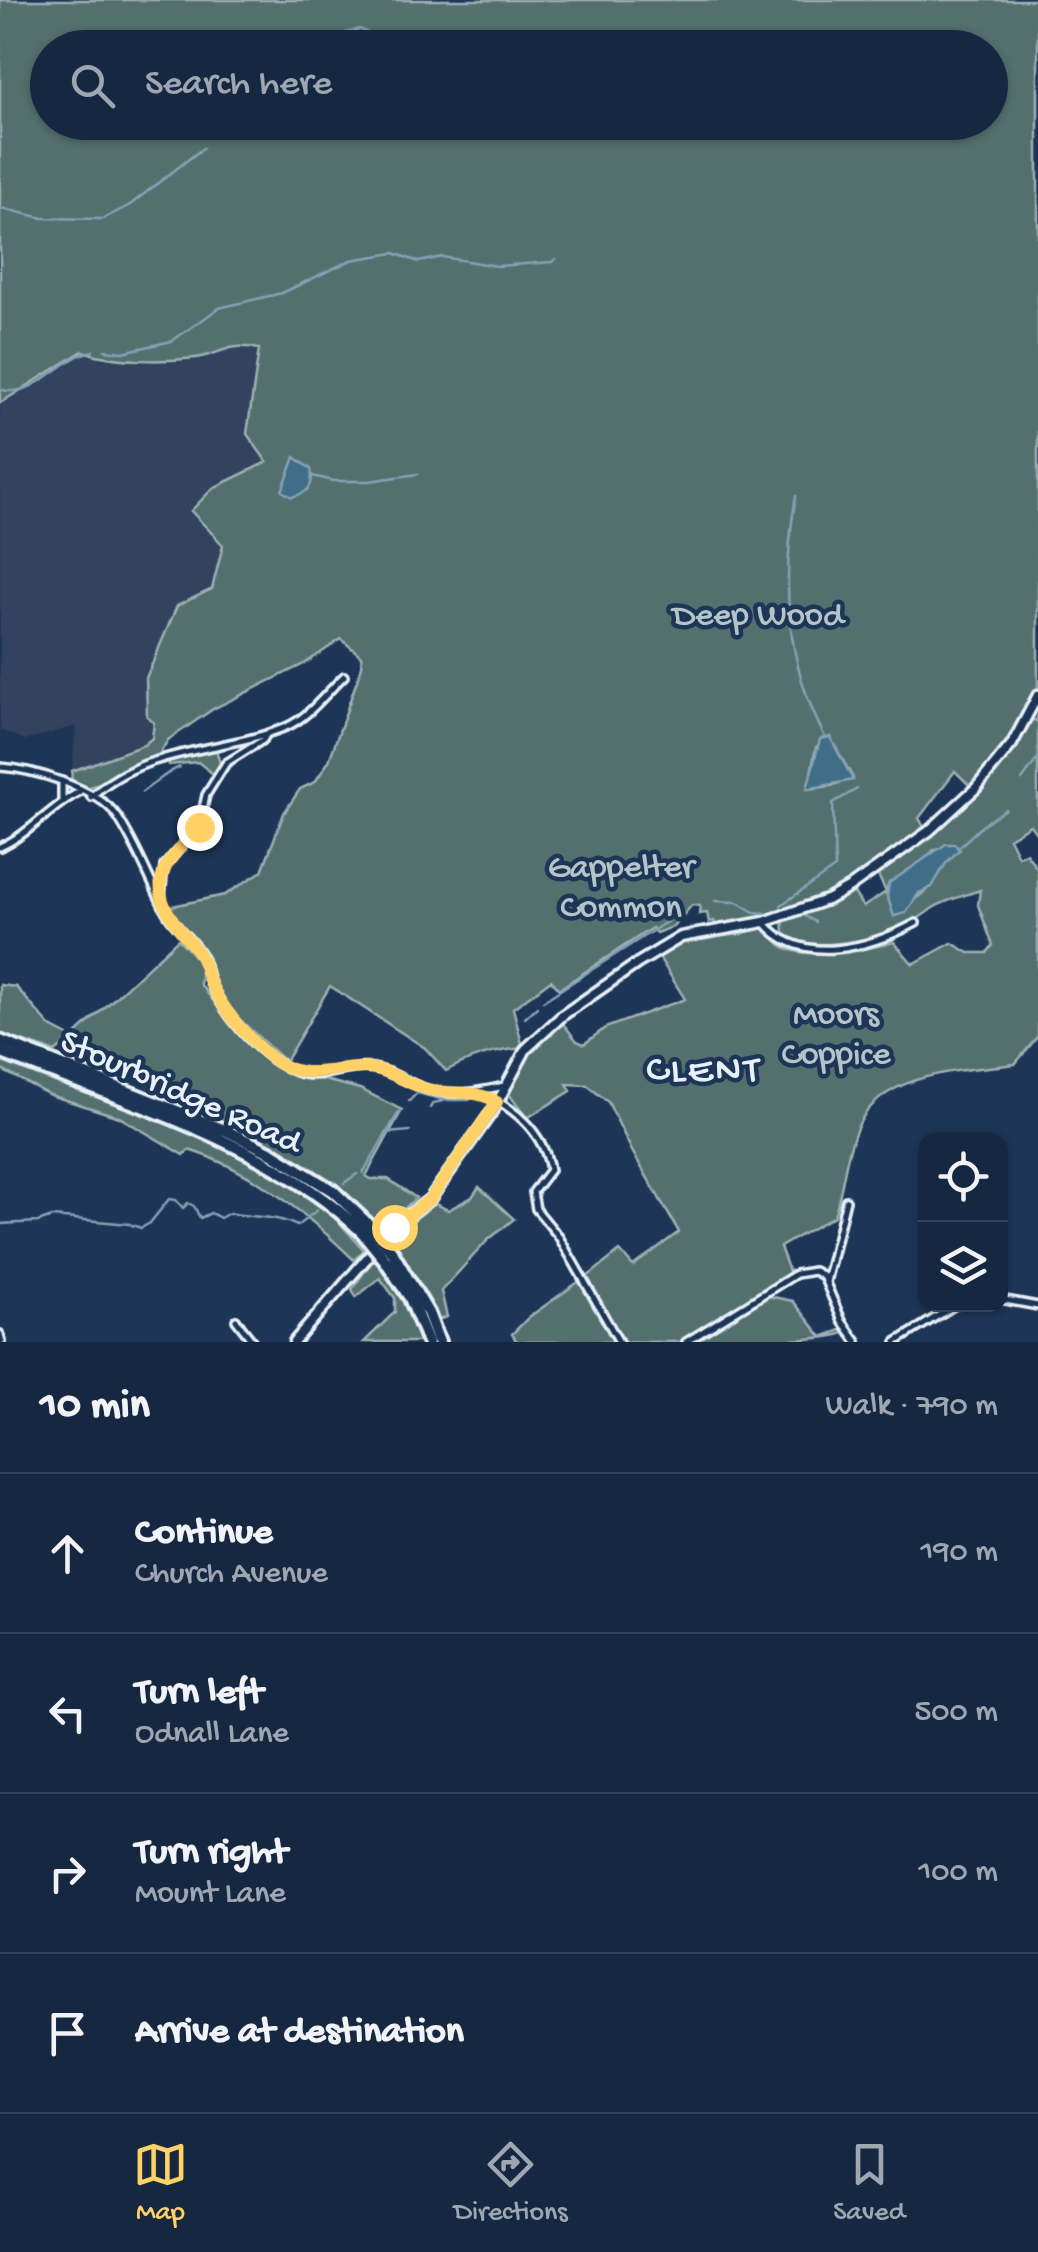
<!DOCTYPE html>
<meta charset="utf-8">
<style>
:root{--surface:#162841;--page:#1f3048;--text:#f1f3f6;--muted:#9ea6b1;--line:#35445a;--accent:#ffd166}
body{margin:0;font-family:"Gochi Hand",sans-serif;background:var(--page);color:var(--text)}
.controls{position:absolute;right:30px;bottom:30px;display:grid;overflow:hidden;border-radius:20px;box-shadow:0 2px 8px #0004}
.controls button{width:90px;height:90px;display:grid;place-items:center;padding:0;border:0;border-bottom:2px solid var(--line);background:var(--surface);color:var(--text);font:50px sans-serif}
.stop{position:absolute;width:30px;height:30px;margin:-22px;border:8px solid #ffd166;border-radius:50%;background:#fff}
.stop.end{background:#ffd166;border-color:#fff;box-shadow:0 2px 10px #0008}
.list{margin:0;padding:0;list-style:none}
h2{display:flex;justify-content:space-between;align-items:center;height:130px;margin:0;padding:0 40px;font-size:42px}
h2 small{font-size:32px;font-weight:400;color:var(--muted)}
.list li{display:grid;grid-template-columns:65px 1fr auto;gap:30px;align-items:center;box-sizing:border-box;height:160px;padding:0 40px;border-top:2px solid var(--line)}
.list b{display:block;font-size:38px;white-space:nowrap}
.list p{margin:0;font-size:32px;white-space:nowrap;color:var(--muted)}
.list em{font-size:32px;font-style:normal;color:var(--muted)}
.icon{flex:none;width:55px;height:55px;fill:none;stroke:currentColor;stroke-width:2;stroke-linecap:round;stroke-linejoin:round}
.map{position:relative;flex:none;width:1038px;height:1342px;overflow:hidden}
.search{position:absolute;background:var(--surface);box-shadow:0 2px 8px #0004;left:30px;right:30px;top:30px;height:110px;display:flex;align-items:center;gap:25px;box-sizing:border-box;padding:0 35px;border-radius:55px;color:var(--muted);font-size:38px}
.sheet{height:770px;background:var(--surface)}
nav{display:flex;justify-content:space-around;align-items:center;box-sizing:border-box;height:140px;border-top:2px solid var(--line);background:var(--surface);font-size:28px;color:var(--muted)}
nav a{display:grid;justify-items:center;gap:5px}
nav .on{color:var(--accent)}
.map>svg:first-child{display:block}
</style>
<div class="map">
<svg width="1038" height="1342" viewBox="0 0 1038 1342">
<rect width="100%" height="100%" fill="#1d3557"/>
<filter id="ink" filterUnits="userSpaceOnUse"><feTurbulence type="fractalNoise" baseFrequency=".01" numOctaves="2"/><feDisplacementMap in="SourceGraphic" scale="20" xChannelSelector="R" yChannelSelector="G"/><feConvolveMatrix kernelMatrix="1 2 1 2 8 2 1 2 1" color-interpolation-filters="sRGB"/></filter>
<g filter="url(#ink)">
<!-- built -->
<path fill="#32425e" d="M234 345 259 348 254 390 268 462 213 487 223 545 212 589 177 606 152 738 144 745 72 771 76 726 26 740 0 730V404L83 351 104 359 198 358Z"/>
<!-- green -->
<path fill="#53706e" stroke="#9eb0b3" stroke-width="2.5" fill-rule="evenodd" d="M0 0H1038V687C1019 725 1000 755 970 786L955 771 919 818 925 829 828 895 764 918 717 930 714 921 709 922 707 913 699 914 700 906 692 905 673 927 656 933 652 928 559 989 551 980 513 1008 523 1048C494 1051 471 1057 446 1071L425 1048 330 986 286 1060 281 1058 237 1017 218 991 206 954 167 907 225 895 262 871 284 813 300 789 315 782 329 761 362 666 361 656 341 639 306 663 213 709 168 740 159 755 86 789 71 783 72 771 144 745 152 738 154 723 147 716 146 678 177 606 212 589 223 545 191 511 213 488 267 462 247 434 259 349C226 342 224 354 196 358 165 362 113 362 83 351L0 403ZM48 48H990V122H48ZM830 737 853 778 831 786 808 789 816 747Z
M1038 715V836L1030 825 1009 838 1018 856 1026 853 1038 870V1036L1015 1064C964 1071 885 1071 859 1124 845 1152 844 1186 834 1216L780 1247 790 1274 682 1342H623L587 1277 620 1251 633 1266 679 1232 633 1153 608 1102 587 1085 567 1084 571 1091 527 1118 506 1090 518 1066 532 1048 561 1021 577 1041 584 1044 605 1028 685 999 657 954 683 941 741 934 765 926C770 932 775 940 781 945 803 962 869 949 894 942L913 964 952 943 969 953H987L993 945 978 905 980 890C964 896 941 901 929 911 919 918 909 926 897 930 872 940 802 954 784 933L783 916 824 907 851 888 863 907 886 892 876 871 971 797 999 767 1030 719 1036 721ZM934 850H959L946 862 932 886 894 916 886 892 889 883 920 864Z
M243 740 247 742 242 750 239 744 216 749 220 764 213 774 198 762 169 765 167 759Z
M178 939C192 953 205 963 200 984L236 1029 285 1070 360 1089 402 1110 366 1176 371 1179H388L416 1198 383 1228 317 1173 229 1127 162 1099 146 1081 149 1077 72 1039 55 1052 0 1034V985L16 987 51 1027 72 1038Z
M0 1061C107 1105 228 1133 321 1205 337 1218 350 1235 364 1250L354 1260C307 1214 253 1170 189 1150L184 1155 119 1117 50 1095 0 1069Z
M479 1187 514 1219 488 1240 441 1291 447 1317 438 1320 393 1237 397 1229 433 1203 448 1210 472 1197Z
M373 1260 379 1261 413 1316 422 1342H364L395 1312V1298L380 1278 356 1297 352 1289Z
M581 1280 614 1342H517L512 1334 529 1317Z
M768 1296 793 1301 822 1337 841 1330 844 1333C822 1342 721 1342 694 1341Z"/>
<!-- water -->
<path fill="#416d88" stroke="#84a2b5" stroke-width="2.5" d="M295 457 311 469C314 487 309 492 292 497L282 491Z
M830 737 853 780 807 789 820 739Z
M946 844H955L959 850 946 863 932 887 919 893 906 913 894 916 887 896 889 883Z"/>
<g fill="none" stroke-linecap="round" stroke-linejoin="round">
<!-- stream -->
<path stroke="#84a2b5" stroke-width="2.5" d="M320 48 337 36 360 29 372 35 400 32 446 39 456 34
M222 127 228 122
M0 208 43 218 103 219 130 205 203 148
M105 350 123 352 172 341 219 308 282 293 351 260 394 253 419 262 442 257 497 266 552 262 556 259
M2 390C38 398 61 356 93 351
M312 476 334 481H369L418 474
M796 496C781 580 785 661 825 737
M1022 780 1038 758
M142 792C156 783 165 773 180 767
M959 847 985 823 1006 809
M715 901 737 902 754 912 765 913
M781 905 835 868 833 803 857 789
M800 913 815 922
M543 1001 671 919
M525 1018 537 1007
M409 1101 417 1093 444 1100H469
M430 1108 433 1103 443 1101
M387 1133 410 1131
M363 1173 399 1112
M344 1183 357 1174
M0 1224 38 1222 52 1217 130 1224
M132 1225 141 1228 150 1223 169 1199 176 1200 183 1208 188 1203 194 1206 200 1218 211 1213 220 1218 229 1213C251 1218 276 1215 297 1226L317 1210"/>
<!-- street casing -->
<g stroke="#e8f1f8" stroke-width="12">
<path id="street" d="M0 767C32 769 98 788 117 816 136 844 149 879 165 910 174 928 195 940 203 958 207 967 208 978 212 987 227 1018 262 1060 296 1072 321 1081 347 1065 372 1068 390 1070 405 1081 421 1087 447 1098 478 1092 504 1086
M62 781V801
M91 797C145 746 222 753 286 727 308 718 327 692 344 676
M0 847C30 834 50 807 79 792
M161 897 164 866 199 827 206 795 226 763 263 740 266 735
M764 922C801 968 871 947 916 923
M480 1093C514 1106 544 1133 550 1170L533 1192 536 1209 559 1237 619 1342
M826 1282 846 1200
M1000 1299 1038 1306
M236 1320 253 1342
M0 1334 2 1342
M686 1342 796 1274 814 1271 823 1276 842 1321 857 1342
M896 1342 957 1304"/>
</g>
<!-- secondary casing -->
<g stroke="#e8f1f8" stroke-width="15">
<path id="secondary" d="M294 1342 394 1227 430 1199 494 1109 526 1049 563 1015 638 963 681 937 764 922 829 899 850 887 929 831 976 788 1012 744 1038 695"/>
</g>
<!-- highway casing -->
<g stroke="#e8f1f8" stroke-width="18">
<path id="highway" d="M0 1041 227 1131 272 1153 333 1191 371 1227
M0 1052C121 1101 269 1141 363 1233
M392 1252 428 1313 439 1342
M385 1260 410 1298 428 1342"/>
</g>
<!-- street -->
<use href="#street" stroke="#1d3557" stroke-width="5"/>
<!-- secondary -->
<use href="#secondary" stroke="#1d3557" stroke-width="8"/>
<!-- highway -->
<use href="#highway" stroke="#1d3557" stroke-width="10"/>
<!-- highway-bridge casing -->
<g stroke="#e8f1f8" stroke-width="18" stroke-linecap="butt">
<path id="highway-bridge" d="M371 1227 392 1252
M363 1233 385 1260"/>
</g>
<!-- highway-bridge -->
<use href="#highway-bridge" stroke="#1d3557" stroke-width="10"/>
</g>
</g>
<g fill="none" stroke-linecap="round" stroke-linejoin="round" filter="url(#ink)">
<!-- route -->
<path stroke="#ffd166" stroke-width="12" d="M199 827C149 877 148 893 194 947 205 959 205 974 213 988 226 1014 249 1039 271 1058 303 1083 330 1067 366 1068 390 1068 408 1086 431 1090 454 1095 476 1089 497 1102L430 1199 394 1227"/>
</g>
<g text-anchor="middle" stroke-width="9" stroke-linejoin="round" paint-order="stroke">
<!-- park labels -->
<g font-size="35" fill="#b4c4c8" stroke="#1d3557">
<text x="758" y="624">Deep Wood</text>
<text x="621" y="876">Gappelter<tspan x="621" dy="40">Common</tspan></text>
<text x="836" y="1023">Moors<tspan x="836" dy="40">Coppice</tspan></text>
</g>
<!-- street labels -->
<g font-size="35" fill="#e8f1f8" stroke="#1d3557">
<text transform="translate(182 1089) rotate(24)" y="12">Stourbridge Road</text>
</g>
<!-- quarter labels -->
<g font-size="40" letter-spacing="2.5" fill="#e8f1f8" stroke="#1d3557">
<text x="704" y="1080">CLENT</text>
</g>
</g>
</svg>
<div class="controls">
<button><svg class="icon" aria-label="locate" viewBox="0 0 24 24"><circle cx="12" cy="12" r="6"/><path d="M12 2v4M12 18v4M2 12h4M18 12h4"/></svg></button>
<button><svg class="icon" aria-label="layers" viewBox="0 0 24 24"><path d="M12 4l9 5-9 5-9-5zM3 14l9 5 9-5"/></svg></button>
</div>
<div class="stop" style="left:394px;top:1227px"></div>
<div class="stop end" style="left:199px;top:827px"></div>
<div class="search"><svg class="icon" aria-label="search" viewBox="0 0 24 24"><circle cx="10" cy="10" r="6"/><path d="M15 15l6 6"/></svg>Search here</div>
</div>
<section class="sheet">
<h2>10 min<small>Walk · 790 m</small></h2>
<ul class="list">
<li><svg class="icon" aria-label="ahead" viewBox="0 0 24 24"><path d="M12 20V5M6 11l6-6 6 6"/></svg><div><b>Continue</b><p>Church Avenue</p></div><em>190 m</em></li>
<li><svg class="icon" aria-label="left" viewBox="0 0 24 24"><path d="M17 20v-9H6M10 6l-5 5 5 5"/></svg><div><b>Turn left</b><p>Odnall Lane</p></div><em>500 m</em></li>
<li><svg class="icon" aria-label="right" viewBox="0 0 24 24"><path d="M7 20v-9h11M14 6l5 5-5 5"/></svg><div><b>Turn right</b><p>Mount Lane</p></div><em>100 m</em></li>
<li><svg class="icon" aria-label="arrive" viewBox="0 0 24 24"><path d="M6 21V4h12l-3 4 3 4H6"/></svg><div><b>Arrive at destination</b></div></li>
</ul>
</section>
<nav>
<a class="on"><svg class="icon" aria-label="map" viewBox="0 0 24 24"><path d="M3 6l6-2 6 2 6-2v14l-6 2-6-2-6 2zM9 4v14M15 6v14"/></svg>Map</a>
<a><svg class="icon" aria-label="directions" viewBox="0 0 24 24"><path d="M12 3l9 9-9 9-9-9zM9 14v-3h6M13 9l2 2-2 2"/></svg>Directions</a>
<a><svg class="icon" aria-label="saved" viewBox="0 0 24 24"><path d="M7 4h10v16l-5-4-5 4z"/></svg>Saved</a>
</nav>
